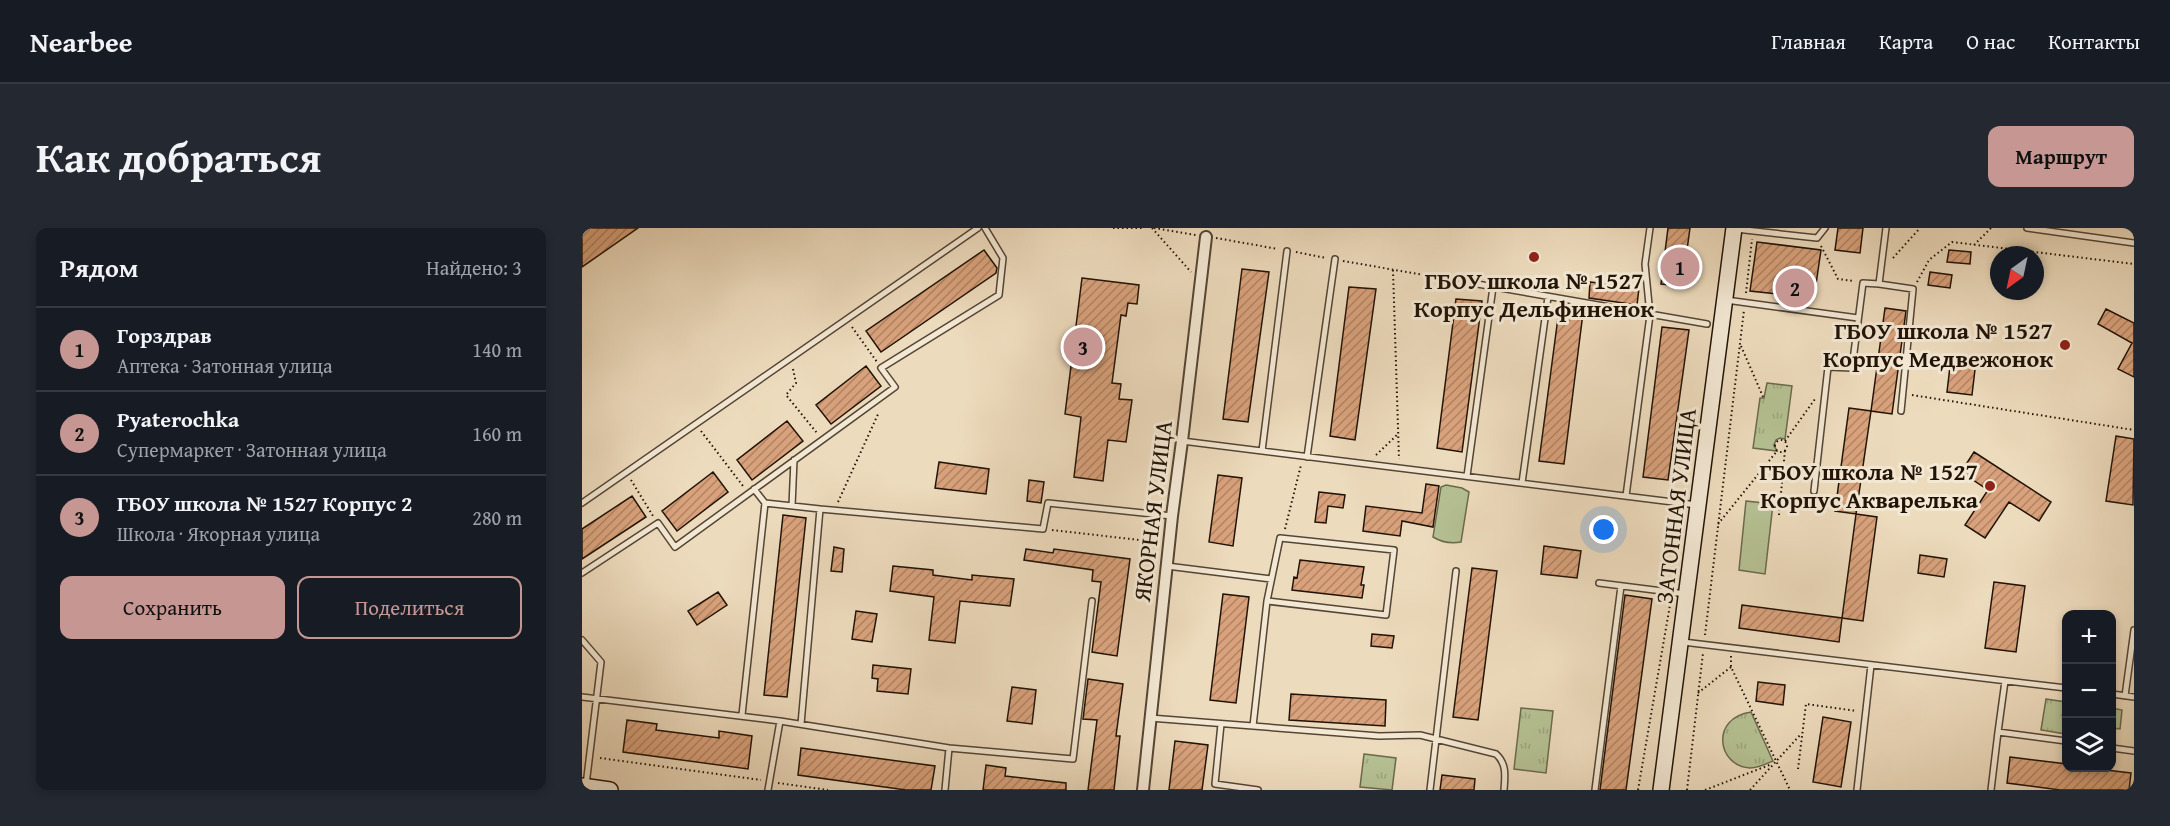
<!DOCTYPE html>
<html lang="ru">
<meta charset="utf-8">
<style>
:root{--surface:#171b24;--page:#242831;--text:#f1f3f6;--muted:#9ea1a6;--line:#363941;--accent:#c59692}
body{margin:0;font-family:"Gentium Book Plus",serif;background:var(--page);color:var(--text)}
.controls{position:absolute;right:18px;bottom:18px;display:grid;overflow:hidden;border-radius:12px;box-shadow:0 3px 9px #0003}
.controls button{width:54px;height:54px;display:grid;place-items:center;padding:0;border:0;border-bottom:2px solid var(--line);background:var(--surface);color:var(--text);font:30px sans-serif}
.compass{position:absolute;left:1408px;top:18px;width:54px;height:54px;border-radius:50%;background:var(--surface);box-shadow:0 3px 9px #0003;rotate:213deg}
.you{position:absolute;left:1022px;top:302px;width:21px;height:21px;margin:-15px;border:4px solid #fff;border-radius:50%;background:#1a73e8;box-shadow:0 0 0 9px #1a73e833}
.badge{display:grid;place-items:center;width:39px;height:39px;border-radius:50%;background:var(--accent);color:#111;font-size:20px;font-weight:700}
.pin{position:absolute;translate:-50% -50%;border:3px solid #fff;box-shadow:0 2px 6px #0006}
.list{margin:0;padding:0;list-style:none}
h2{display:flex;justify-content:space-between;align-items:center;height:78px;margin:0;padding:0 24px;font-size:26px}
h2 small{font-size:20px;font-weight:400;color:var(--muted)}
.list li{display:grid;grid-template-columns:39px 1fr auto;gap:18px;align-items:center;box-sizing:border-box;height:84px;padding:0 24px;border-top:2px solid var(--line)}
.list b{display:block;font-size:22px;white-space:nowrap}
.list p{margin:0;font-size:20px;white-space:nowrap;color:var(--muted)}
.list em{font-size:20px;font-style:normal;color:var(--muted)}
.actions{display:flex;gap:12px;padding:18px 24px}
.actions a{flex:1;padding:14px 0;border:2px solid var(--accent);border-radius:12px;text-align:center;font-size:21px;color:var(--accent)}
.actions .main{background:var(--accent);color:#111}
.icon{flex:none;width:33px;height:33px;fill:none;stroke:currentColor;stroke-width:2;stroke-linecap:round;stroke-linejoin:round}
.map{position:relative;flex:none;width:1552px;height:562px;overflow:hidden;border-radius:12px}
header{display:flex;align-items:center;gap:36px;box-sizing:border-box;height:84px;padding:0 30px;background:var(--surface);border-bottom:2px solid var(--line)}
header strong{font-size:28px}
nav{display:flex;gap:33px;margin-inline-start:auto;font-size:21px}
.intro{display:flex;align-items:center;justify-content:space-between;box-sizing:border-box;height:144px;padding:0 36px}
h1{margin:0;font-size:42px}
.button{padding:15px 27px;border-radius:12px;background:var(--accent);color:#111;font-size:21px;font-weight:700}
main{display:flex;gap:36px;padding:0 36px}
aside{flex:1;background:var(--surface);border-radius:12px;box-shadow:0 3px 9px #0003}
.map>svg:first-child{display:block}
</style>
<header>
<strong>Nearbee</strong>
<nav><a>Главная</a><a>Карта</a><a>О нас</a><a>Контакты</a></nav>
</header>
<div class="intro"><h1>Как добраться</h1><a class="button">Маршрут</a></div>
<main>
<aside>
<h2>Рядом<small>Найдено: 3</small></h2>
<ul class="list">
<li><span class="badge">1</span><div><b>Горздрав</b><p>Аптека · Затонная улица</p></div><em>140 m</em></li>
<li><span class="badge">2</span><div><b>Pyaterochka</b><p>Супермаркет · Затонная улица</p></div><em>160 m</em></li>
<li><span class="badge">3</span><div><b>ГБОУ школа № 1527 Корпус 2</b><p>Школа · Якорная улица</p></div><em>280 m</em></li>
</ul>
<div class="actions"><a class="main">Сохранить</a><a>Поделиться</a></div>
</aside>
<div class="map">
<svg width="1552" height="562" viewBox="0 0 1552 562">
<defs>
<pattern id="park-tufts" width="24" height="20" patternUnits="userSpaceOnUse" patternTransform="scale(1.5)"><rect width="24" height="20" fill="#b5c193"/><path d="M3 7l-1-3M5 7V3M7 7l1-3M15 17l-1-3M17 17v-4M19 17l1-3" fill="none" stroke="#9ba57d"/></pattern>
<pattern id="building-hatch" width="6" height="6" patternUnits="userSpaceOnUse" patternTransform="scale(1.5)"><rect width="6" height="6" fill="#d9a27c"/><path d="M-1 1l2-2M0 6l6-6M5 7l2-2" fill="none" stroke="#b08364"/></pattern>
</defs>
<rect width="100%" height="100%" fill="#eddbbd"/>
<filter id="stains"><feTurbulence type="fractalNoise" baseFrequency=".00333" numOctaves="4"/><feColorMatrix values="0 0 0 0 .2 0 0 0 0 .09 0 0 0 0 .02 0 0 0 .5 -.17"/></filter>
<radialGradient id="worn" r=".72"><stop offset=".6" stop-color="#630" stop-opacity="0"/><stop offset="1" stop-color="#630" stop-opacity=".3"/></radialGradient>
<!-- grass -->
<path fill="#b5c193" stroke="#6b6a4d" stroke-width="1.5" d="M864 257 880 260 887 264 879 314C869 316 861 315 851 309L859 259Z
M1164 273 1191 276 1183 346 1157 342Z"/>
<!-- park -->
<path fill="url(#park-tufts)" stroke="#6b6a4d" stroke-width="1.5" d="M1185 155 1210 158 1203 211 1198 210 1194 212 1192 217 1195 223 1171 220 1178 170H1182Z
M1464 471 1484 474V506L1459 502Z
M939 480 971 483 964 545 932 541Z
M1530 480 1540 482 1538 501 1530 500Z
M1169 484 1191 533C1184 536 1176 540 1168 540 1135 538 1128 490 1169 484Z
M782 526 814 530 810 562 778 559Z"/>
<!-- building -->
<path fill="url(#building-hatch)" stroke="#211307" stroke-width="1.5" d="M0 0H56L0 39Z
M1086 0H1108L1100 58 1079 56Z
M1256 0H1281L1278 25 1253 22Z
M1175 14 1239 22 1232 70 1168 63Z
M402 22 415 40 414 45 299 124 284 103Z
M1367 22 1389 24 1388 36 1365 34Z
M660 41 687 44 666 194 641 191Z
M1348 44 1370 47 1368 60 1346 57Z
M500 50 557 57 555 76 546 75 544 88 539 87 530 155 539 156 537 171 550 172 544 214 526 212 521 253 492 249 499 189 483 186Z
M1008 54 1057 60 1055 77 1007 70Z
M767 59 794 61 773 212 748 208Z
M874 71 900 73 880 224 855 220Z
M1303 80 1324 83 1310 186 1289 183Z
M1524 81 1552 95V149L1536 141 1550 115 1516 96Z
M977 82 1001 85 982 236 957 233Z
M1080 99 1107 102 1086 252 1061 249Z
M1369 130 1394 133 1390 167 1365 164Z
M284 138 299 158 249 196 234 177Z
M1267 180 1289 183 1274 286 1253 283Z
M205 193 221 213 170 252 155 232Z
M1534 208 1552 211 1551 277 1524 273Z
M1392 224 1469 274 1457 293 1427 274 1403 310 1383 297 1406 262 1379 244Z
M357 234 407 241 404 266 353 260Z
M131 244 146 264 95 303 80 283Z
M636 247 660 250 651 318 627 314Z
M447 252 462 254 459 275 445 273Z
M844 256 857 258 851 299 820 293 818 308 781 303 784 278 840 285Z
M737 264 763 267 761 280 746 278 744 295 733 294Z
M50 268 64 289 0 331V301Z
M1274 286 1295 289 1281 393 1260 390Z
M201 287 224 290 205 469 182 467Z
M962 318 999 323 995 350 959 346Z
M252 319 262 321 260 344 249 343Z
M444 321 471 325 472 321 548 331 535 428 510 424 519 354 510 353 511 342 442 332Z
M1338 327 1365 331 1362 349 1336 345Z
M718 332 782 339 779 357H782L780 370 710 362 712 349 715 350Z
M311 338 351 342V347L390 352V347L432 351 428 378 378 373 373 415 347 412 352 369 308 363Z
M890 340 915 343 896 492 871 489Z
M1412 354 1443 358 1434 424 1403 420Z
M136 364 145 377 115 397 106 383Z
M641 366 667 369 654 475 628 472Z
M1043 367 1070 371 1044 562H1018Z
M1160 377 1260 390 1257 414 1157 400Z
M274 383 295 386 290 414 270 411Z
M790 406 812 408 810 420 789 418Z
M291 437 329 441 326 466 295 463 296 451 290 450Z
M506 451 541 456 534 508H538L532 562H506L515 492 501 491Z
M1176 454 1203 457 1201 477 1174 473Z
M430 459 454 462 450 496 425 493Z
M709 466 804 472 803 498 707 492Z
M1241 489 1269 494 1259 559 1231 554Z
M45 492 75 496 74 502 137 510V503L170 508 166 541 41 524Z
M593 513 626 517 620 562H587Z
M219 520 353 538 349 562H324L216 547Z
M1428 529 1485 536V540H1507L1549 545 1547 562H1478L1425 555Z
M404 537 424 540 423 548 484 555V562H401Z
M860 547 893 551 892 562H858Z"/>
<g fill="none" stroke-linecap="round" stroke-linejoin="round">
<!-- lane casing -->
<g stroke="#544534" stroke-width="8">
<path id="lane" d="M1445 0 1552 15
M1154 1 1235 10 1243 0
M884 54 1125 96
M1297 56 1331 61 1319 183
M1144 72 1276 90
M600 213 1115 277
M680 223 705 23
M725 229 753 31
M885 248 911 59
M940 255 966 69
M172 261 183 275 238 281 219 496
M1232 263 1246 139 1270 140 1281 55 1297 56 1304 0
M1044 268 1068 87 1063 36 1068 0
M0 275 396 0
M210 278 212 232
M238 281 461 301 466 275 590 288
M585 338 689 351
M0 345 76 295 93 319 313 159 299 140 417 67 421 30 403 0
M1017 355 1104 366
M0 412 19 434 4 557
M1101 414 1484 460
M1423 453 1416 504 1484 513
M1530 466 1552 469
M1543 468 1552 402
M0 469 198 493
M160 487 183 275
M568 490 797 508 838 507 914 526C925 536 923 548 922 562
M639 496 633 556 676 562
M671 498 685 373 698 310 812 322 804 387 685 373
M367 520 491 531 510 373
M1530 520 1552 523
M186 562 198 493 367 520 363 562
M848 562 874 343
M1013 562 1039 358
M1275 562 1289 437
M1409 562 1416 504"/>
</g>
<!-- street casing -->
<g stroke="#544534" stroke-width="14">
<path id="street" d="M561 562 590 288 600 213 624 9"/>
</g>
<!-- secondary casing -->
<g stroke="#211307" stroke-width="18">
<path id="secondary" d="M0 558 28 562
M1079 562 1152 0"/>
</g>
<!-- path -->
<path stroke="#211307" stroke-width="2" stroke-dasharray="1.5 3" stroke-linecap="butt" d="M531 0H561
M570 0 609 44
M572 0 614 7
M634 10 696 21
M1392 17 1409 0
M1239 18 1256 51 1272 53
M714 24 744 30
M1311 30 1338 0
M761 33 877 53
M811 42 817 231
M1335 54 1347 32 1370 14 1552 36
M1164 65 1170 11
M270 99 295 134
M1159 118 1182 171
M211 141 214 155 204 167 235 205
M1330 167 1552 202
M119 203 161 258
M1193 218a6 6 0 1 1 12 0a6 6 0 1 1-12 0Z
M1203 213 1233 171
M794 227 816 206
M49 252 71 288
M256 274 297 184
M1197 287 1203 222
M1136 296 1195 223
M703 301 719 237
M470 302 575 314
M1123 407 1162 82
M1149 428V439L1208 562
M1116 465 1149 439
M18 530 179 552
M1216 541 1224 476 1275 483
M196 555 246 562
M1056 562 1088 377
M1105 562 1121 425
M1123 562 1190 536
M1168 562 1219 506"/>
<!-- lane -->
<use href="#lane" stroke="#f3e8d4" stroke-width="5"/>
<!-- street -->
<use href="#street" stroke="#f3e8d4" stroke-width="10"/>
<!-- secondary -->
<use href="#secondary" stroke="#f3e8d4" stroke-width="15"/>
</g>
<!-- markers -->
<g fill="#8f2418" stroke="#f3e8d4" stroke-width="2">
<circle cx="952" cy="29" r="6"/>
<circle cx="1483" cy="117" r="6"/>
<circle cx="1408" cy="258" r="6"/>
</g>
<g text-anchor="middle" stroke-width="6" stroke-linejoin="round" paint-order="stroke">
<!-- poi labels -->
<g font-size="24" font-weight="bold" fill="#211307" stroke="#f3e8d4" text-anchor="end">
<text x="952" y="61" text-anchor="middle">ГБОУ школа № 1527<tspan x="952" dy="28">Корпус Дельфиненок</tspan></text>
<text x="1471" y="111">ГБОУ школа № 1527<tspan x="1471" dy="28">Корпус Медвежонок</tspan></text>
<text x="1396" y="252">ГБОУ школа № 1527<tspan x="1396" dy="28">Корпус Акварелька</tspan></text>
</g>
<!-- street labels -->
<g font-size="24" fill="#211307" stroke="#f3e8d4">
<text transform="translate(1094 278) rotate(-83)" y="8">ЗАТОННАЯ УЛИЦА</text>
<text transform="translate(571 283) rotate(-83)" y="8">ЯКОРНАЯ УЛИЦА</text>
</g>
</g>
<rect width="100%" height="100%" filter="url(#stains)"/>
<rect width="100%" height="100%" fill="url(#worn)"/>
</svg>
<div class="controls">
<button>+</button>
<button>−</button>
<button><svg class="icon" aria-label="layers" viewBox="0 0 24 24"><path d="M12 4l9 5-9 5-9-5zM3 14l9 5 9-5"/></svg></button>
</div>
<svg class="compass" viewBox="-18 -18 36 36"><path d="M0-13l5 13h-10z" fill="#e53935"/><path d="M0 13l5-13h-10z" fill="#9ea1a6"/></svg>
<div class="you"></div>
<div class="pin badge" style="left:1098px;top:39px">1</div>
<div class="pin badge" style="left:1213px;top:60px">2</div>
<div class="pin badge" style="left:501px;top:119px">3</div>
</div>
</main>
